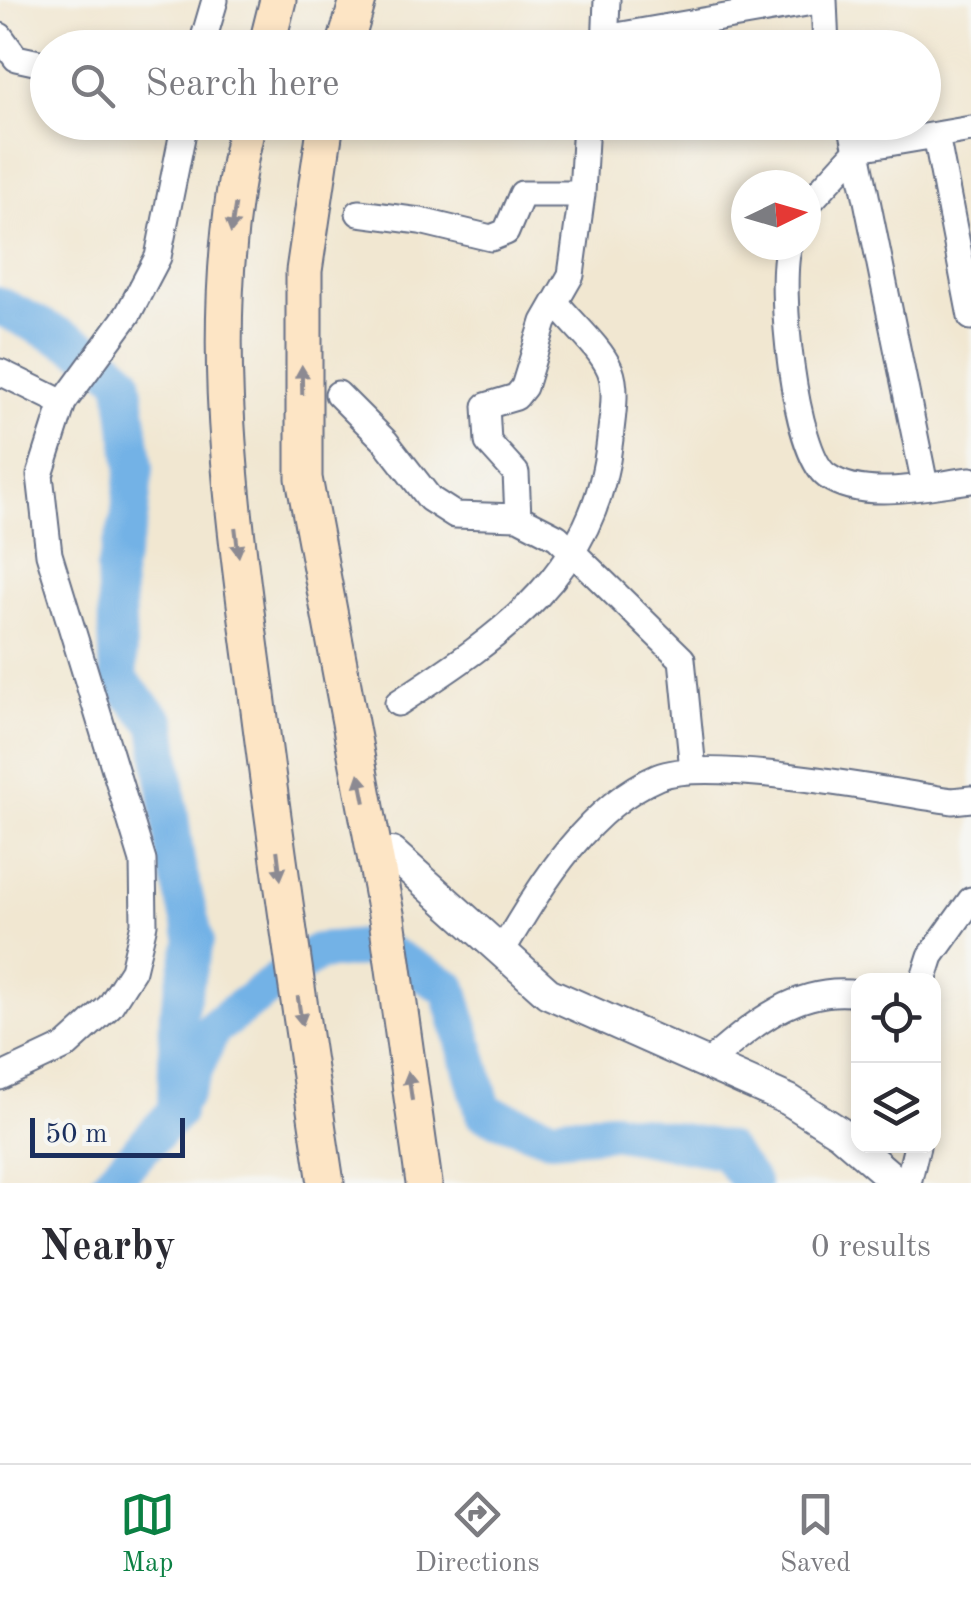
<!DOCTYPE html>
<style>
:root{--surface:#fff;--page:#f7f7f7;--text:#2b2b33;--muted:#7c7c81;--line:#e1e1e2;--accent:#0b8043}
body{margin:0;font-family:"Old Standard TT",serif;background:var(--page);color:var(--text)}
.controls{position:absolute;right:30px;bottom:30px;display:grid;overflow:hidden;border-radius:20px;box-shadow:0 5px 15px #0003}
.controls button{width:90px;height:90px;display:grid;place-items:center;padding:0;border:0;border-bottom:2px solid var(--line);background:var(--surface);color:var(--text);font:50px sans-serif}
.compass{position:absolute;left:731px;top:170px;width:90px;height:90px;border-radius:50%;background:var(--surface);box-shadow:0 5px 15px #0003;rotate:85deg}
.scale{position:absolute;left:30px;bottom:25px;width:155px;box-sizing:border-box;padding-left:10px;border:5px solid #1b2f5e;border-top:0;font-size:28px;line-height:35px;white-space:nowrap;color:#1b2f5e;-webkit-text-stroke:8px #f6f6f2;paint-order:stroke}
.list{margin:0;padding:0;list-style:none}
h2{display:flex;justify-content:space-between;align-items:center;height:130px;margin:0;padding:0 40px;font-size:42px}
h2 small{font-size:32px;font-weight:400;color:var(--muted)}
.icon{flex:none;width:55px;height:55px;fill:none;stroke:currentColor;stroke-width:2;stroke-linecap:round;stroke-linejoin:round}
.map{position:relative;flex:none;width:971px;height:1183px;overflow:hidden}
.search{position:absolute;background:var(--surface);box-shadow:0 5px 15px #0003;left:30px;right:30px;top:30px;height:110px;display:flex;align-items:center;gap:25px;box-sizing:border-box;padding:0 35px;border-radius:55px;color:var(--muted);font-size:38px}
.sheet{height:280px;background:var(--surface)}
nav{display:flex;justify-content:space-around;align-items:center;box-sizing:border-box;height:140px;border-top:2px solid var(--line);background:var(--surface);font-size:28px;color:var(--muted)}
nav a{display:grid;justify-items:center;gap:5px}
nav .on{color:var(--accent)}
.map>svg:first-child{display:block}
</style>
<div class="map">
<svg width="971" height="1183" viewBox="0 0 971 1183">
<rect width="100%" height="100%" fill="#f6f6f2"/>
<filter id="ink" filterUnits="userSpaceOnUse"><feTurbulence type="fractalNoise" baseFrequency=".01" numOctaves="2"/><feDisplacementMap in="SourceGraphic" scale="20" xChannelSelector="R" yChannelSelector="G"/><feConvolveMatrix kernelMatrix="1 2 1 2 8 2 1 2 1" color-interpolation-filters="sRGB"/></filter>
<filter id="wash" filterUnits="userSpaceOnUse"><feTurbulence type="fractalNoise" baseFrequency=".0048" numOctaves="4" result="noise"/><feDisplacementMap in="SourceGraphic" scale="40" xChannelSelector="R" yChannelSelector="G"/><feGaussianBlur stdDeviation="2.25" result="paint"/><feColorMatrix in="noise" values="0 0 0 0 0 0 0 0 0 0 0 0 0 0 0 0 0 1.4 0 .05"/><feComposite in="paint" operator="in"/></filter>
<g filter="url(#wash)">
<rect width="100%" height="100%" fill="#f1e7d1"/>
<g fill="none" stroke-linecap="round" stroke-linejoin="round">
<!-- river -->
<path stroke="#73b2e6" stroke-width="38" d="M0 306 94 354 123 379 135 468 129 520 115 569 119 681 158 724 176 862 195 940 178 1013 176 1112 109 1183
M184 1094 212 1029 317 952 375 947 449 988 484 1112 551 1136 612 1130 725 1150 751 1183"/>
</g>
</g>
<g filter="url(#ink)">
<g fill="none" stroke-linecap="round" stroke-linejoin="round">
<!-- minor casing -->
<g stroke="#666f86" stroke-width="29">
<path id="minor" d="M824 0 826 48
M0 36 16 58 48 65
M605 38 824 0
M201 48 215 0
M605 48 607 0
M586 122 582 194 571 275 544 322 524 387 516 397 486 406 488 442 516 473 518 517 557 537 682 659 693 770
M851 122 925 485
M971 129 936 135 971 317
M806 206 859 148 936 135
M359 213 420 221 491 238 506 232 522 194H582
M789 245C777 284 794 453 827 476 864 502 929 485 971 480
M0 372 63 403
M338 394 385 441 430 499 455 515 518 517
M398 703C503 634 596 573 610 439 612 418 618 390 610 370 600 347 572 323 557 304
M503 949C541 886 586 808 658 777 709 756 891 792 952 801L971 799
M923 981 931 956 971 900
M708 1063C751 1026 797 985 858 994
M0 1077 66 1046 110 1006 133 970 144 924 143 861 49 554 40 475 63 403 128 314 158 257 185 122
M908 1183 917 1146"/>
</g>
<!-- tertiary casing -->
<g stroke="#666f86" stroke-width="34">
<path id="tertiary" d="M392 853 548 993 789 1100 839 1132 898 1183"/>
</g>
<!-- secondary casing -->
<g stroke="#666f86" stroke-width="39">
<path id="secondary" d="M266 48 278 0
M344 48 358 0
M248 122C203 311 231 499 256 687 277 853 301 1018 326 1183
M326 122 304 271V478L387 919 424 1183"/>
</g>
<!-- minor -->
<use href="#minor" stroke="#fff" stroke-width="25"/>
<!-- tertiary -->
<use href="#tertiary" stroke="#fff" stroke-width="30"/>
<!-- secondary -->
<use href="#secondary" stroke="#fde5c5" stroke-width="35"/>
</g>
<!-- one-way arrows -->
<defs><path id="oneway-solid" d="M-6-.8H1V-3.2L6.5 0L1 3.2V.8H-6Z" transform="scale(2.5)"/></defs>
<g fill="#8c8a92">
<use href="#oneway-solid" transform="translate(233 219) rotate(99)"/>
<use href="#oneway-solid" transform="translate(302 380) rotate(-91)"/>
<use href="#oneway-solid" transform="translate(237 542) rotate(83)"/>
<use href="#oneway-solid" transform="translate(362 788) rotate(-101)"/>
<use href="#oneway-solid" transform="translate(279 865) rotate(83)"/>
<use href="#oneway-solid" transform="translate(300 1011) rotate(81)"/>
<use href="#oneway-solid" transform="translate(410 1086) rotate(-98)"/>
</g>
</g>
</svg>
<div class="controls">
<button><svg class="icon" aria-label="locate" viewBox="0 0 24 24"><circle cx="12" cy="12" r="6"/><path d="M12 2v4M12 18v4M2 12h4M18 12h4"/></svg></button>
<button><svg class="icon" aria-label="layers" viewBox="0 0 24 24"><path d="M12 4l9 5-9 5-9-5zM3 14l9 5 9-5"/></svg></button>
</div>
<svg class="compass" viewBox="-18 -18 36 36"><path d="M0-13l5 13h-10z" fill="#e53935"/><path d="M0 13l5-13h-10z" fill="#7c7c81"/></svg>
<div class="scale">50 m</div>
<div class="search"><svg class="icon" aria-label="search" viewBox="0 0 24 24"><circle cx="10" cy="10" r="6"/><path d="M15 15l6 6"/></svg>Search here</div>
</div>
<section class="sheet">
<h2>Nearby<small>0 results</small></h2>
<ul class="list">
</ul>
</section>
<nav>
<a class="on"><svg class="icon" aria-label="map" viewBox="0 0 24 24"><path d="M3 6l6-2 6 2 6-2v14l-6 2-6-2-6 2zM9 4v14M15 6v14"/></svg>Map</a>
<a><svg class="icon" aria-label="directions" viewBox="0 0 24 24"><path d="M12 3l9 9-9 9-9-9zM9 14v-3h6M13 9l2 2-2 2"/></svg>Directions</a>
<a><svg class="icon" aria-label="saved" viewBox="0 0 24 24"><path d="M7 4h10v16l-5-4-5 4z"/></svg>Saved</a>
</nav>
